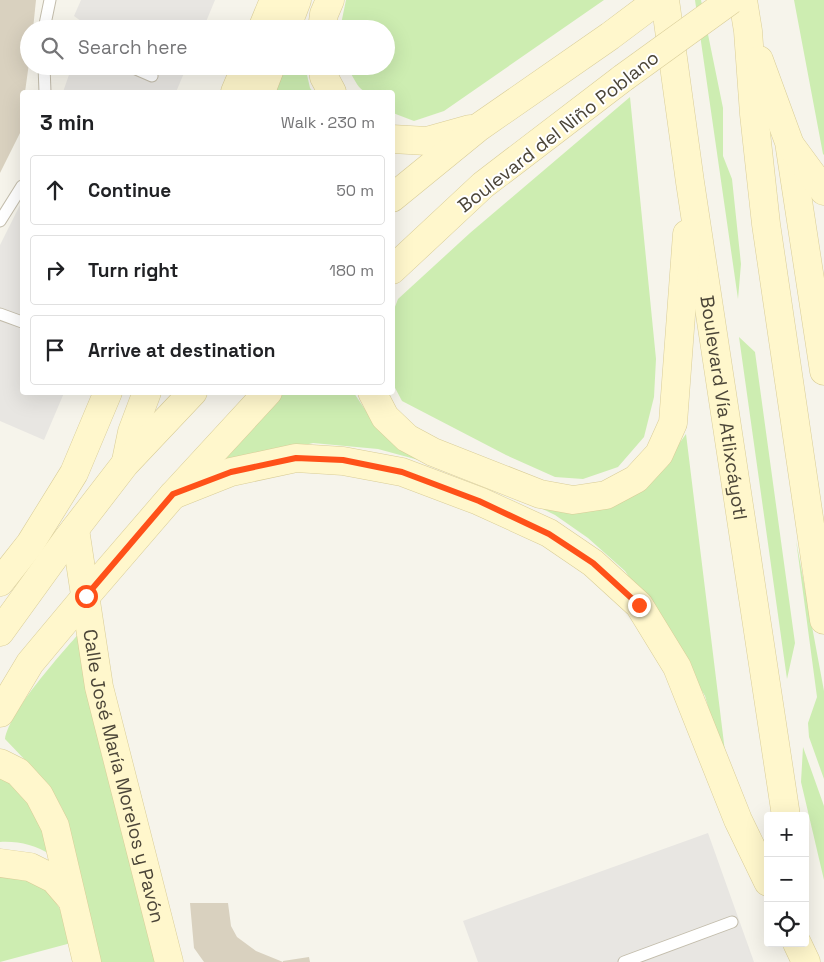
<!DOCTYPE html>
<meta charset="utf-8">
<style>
:root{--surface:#fff;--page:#f2f2f2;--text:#202124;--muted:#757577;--line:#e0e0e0}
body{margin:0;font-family:"Space Grotesk",sans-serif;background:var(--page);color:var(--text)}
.controls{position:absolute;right:15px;bottom:15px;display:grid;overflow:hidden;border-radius:5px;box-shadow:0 5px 20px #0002}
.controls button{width:45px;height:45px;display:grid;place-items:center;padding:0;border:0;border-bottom:1px solid var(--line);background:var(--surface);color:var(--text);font:25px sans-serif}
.stop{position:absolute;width:15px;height:15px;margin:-11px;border:4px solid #ff5119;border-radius:50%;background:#fff}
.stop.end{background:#ff5119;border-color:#fff;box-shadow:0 1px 5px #0008}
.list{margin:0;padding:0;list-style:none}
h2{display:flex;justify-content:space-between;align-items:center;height:65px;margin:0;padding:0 20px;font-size:21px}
h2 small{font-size:16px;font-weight:400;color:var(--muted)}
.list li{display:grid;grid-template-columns:32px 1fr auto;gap:15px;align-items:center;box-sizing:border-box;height:70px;margin:0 10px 10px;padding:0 10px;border:1px solid var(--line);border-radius:5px}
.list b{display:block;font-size:19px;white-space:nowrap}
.list em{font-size:16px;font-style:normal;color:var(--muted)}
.icon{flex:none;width:28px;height:28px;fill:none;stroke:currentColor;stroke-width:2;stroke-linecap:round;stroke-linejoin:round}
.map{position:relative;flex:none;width:824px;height:962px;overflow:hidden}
.search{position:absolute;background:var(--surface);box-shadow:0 5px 20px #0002;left:20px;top:20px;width:375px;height:55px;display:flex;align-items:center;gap:12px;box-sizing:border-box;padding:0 18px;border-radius:28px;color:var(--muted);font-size:19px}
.panel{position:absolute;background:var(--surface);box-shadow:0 5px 20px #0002;left:20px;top:90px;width:375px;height:305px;border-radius:5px}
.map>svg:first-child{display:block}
</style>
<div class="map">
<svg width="824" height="962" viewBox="0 0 824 962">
<rect width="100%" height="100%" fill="#f6f4eb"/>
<!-- green -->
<path fill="#cdedb1" d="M346 0H604L444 111 414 121 393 113 392 92C359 92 363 96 347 66H386V29H340Z
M695 0H701L723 108V156L732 179 741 264 738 299Z
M794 0H824V155L823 154Z
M280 66H305L310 88 313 92H277L276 76Z
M630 97 656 359 654 397 644 437 618 467 583 479 555 477 506 455 402 401 392 382 393 312 398 299 470 233Z
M739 337 755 352 795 643 787 679Z
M284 393H354L370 417 571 509 663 466 686 434 728 776 705 696 654 613 625 571 588 538 555 515 510 493 437 465 378 449 313 443 277 452 206 475Z
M796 540 824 691V779L809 737 808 723 817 697Z
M82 630 85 680 99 744 156 962H100L68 830 62 808 48 784 5 739C10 710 61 654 82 630Z
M803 747 824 806V880L801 782Z
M0 768 33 800 51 855C35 845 19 841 0 842Z
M0 871 47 888 61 911 71 943 0 962Z"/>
<!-- parking -->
<path fill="#e8e6e2" d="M81 0H215L203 29H84L85 24 74 16Z
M72 66H187L176 92H63Z
M22 201V392L64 393 44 440 0 421V245Z
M708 833 754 962H478L463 921Z"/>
<!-- building -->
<path fill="#d9d1bf" d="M0 0H36L33 29H29V63L25 92H22L21 131 0 173Z
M190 903H228L231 926 237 937 256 951 283 962H204L194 948Z
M309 957 310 962H283V961Z"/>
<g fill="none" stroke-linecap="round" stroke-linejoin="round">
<!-- lane casing -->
<g stroke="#c3bdac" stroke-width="13">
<path id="lane" d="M44 29 50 0
M44 66 45 92
M129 66 152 76
M0 221 22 186
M0 314 22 322
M624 962 732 922"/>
</g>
<!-- secondary casing -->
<g stroke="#d9cd98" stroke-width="29">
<g id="secondary">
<path id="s1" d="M665 0 690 182 786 816"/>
<path d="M743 0 748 31 754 114 766 224 824 620"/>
<path d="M262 29 274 0"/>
<path d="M286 29 297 0"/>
<path d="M322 29 324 14 330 0"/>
<path d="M759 60 789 142 824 371"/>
<path d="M322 66 324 77 332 92"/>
<path d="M235 92 246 66"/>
<path d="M261 92 271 66"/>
<path d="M392 139 427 141 470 129"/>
<path d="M791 146 824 191"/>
<path d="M392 198 479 127 610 36 658 0"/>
<path d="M392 270 483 185 623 78"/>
<path d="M372 392 385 417 407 438 433 452 540 494 573 500 606 495 636 479 659 454 673 423 687 234"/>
<path d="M126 461 132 432 147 392"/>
<path d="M173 495 231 472 296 458 343 461 402 472 479 501 549 533 593 563 639 605 677 667 738 820 768 882"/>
<path id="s2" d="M75 529 99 687 169 962"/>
<path d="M0 582 30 544 74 473 108 392"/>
<path d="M0 632 68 538 125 464 193 392"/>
<path d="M0 713 30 663 86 596 173 495 268 392"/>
<path d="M0 763 18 772 39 795 55 826 87 962"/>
<path d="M0 863 30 867 54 879 72 900"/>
<path d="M797 943 806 962"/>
</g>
</g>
<!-- lane -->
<use href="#lane" stroke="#fff" stroke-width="11"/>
<!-- secondary -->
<use href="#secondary" stroke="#fff7cc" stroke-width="28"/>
<!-- secondary-bridge casing -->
<g stroke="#d9cd98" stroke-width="29" stroke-linecap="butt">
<path id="secondary-bridge" d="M623 78 731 0"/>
</g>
<!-- secondary-bridge -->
<use href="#secondary-bridge" stroke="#fff7cc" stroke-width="28"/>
</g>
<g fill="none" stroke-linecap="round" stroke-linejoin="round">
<!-- route -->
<path stroke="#ff5119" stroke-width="6" d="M86 596 173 494 231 472 296 458 343 460 402 472 479 501 549 534 593 563 639 605"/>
</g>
<g text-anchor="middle" stroke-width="4" stroke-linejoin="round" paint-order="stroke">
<!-- street labels -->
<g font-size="19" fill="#4b4538" stroke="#fff">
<text transform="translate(558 131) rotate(-38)" y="7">Boulevard del Niño Poblano</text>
<text dy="7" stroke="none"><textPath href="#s1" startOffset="412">Boulevard Vía Atlixcáyotl</textPath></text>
<text dy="7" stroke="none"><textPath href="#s2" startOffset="252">Calle José María Morelos y Pavón</textPath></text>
</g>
</g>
</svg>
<div class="controls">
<button>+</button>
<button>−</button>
<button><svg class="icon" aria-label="locate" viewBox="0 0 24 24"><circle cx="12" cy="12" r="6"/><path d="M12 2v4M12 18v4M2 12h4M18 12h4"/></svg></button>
</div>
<div class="stop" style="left:86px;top:596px"></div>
<div class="stop end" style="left:639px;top:605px"></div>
<div class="search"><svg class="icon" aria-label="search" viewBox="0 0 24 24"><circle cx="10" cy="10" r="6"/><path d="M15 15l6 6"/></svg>Search here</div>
<section class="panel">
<h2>3 min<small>Walk · 230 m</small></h2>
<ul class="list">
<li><svg class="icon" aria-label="ahead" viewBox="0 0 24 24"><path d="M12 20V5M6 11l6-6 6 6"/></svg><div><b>Continue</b></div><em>50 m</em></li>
<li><svg class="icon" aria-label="right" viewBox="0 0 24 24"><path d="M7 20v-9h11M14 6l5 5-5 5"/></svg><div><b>Turn right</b></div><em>180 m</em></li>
<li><svg class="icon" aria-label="arrive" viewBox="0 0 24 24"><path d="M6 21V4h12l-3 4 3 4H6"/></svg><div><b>Arrive at destination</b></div></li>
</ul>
</section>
</div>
